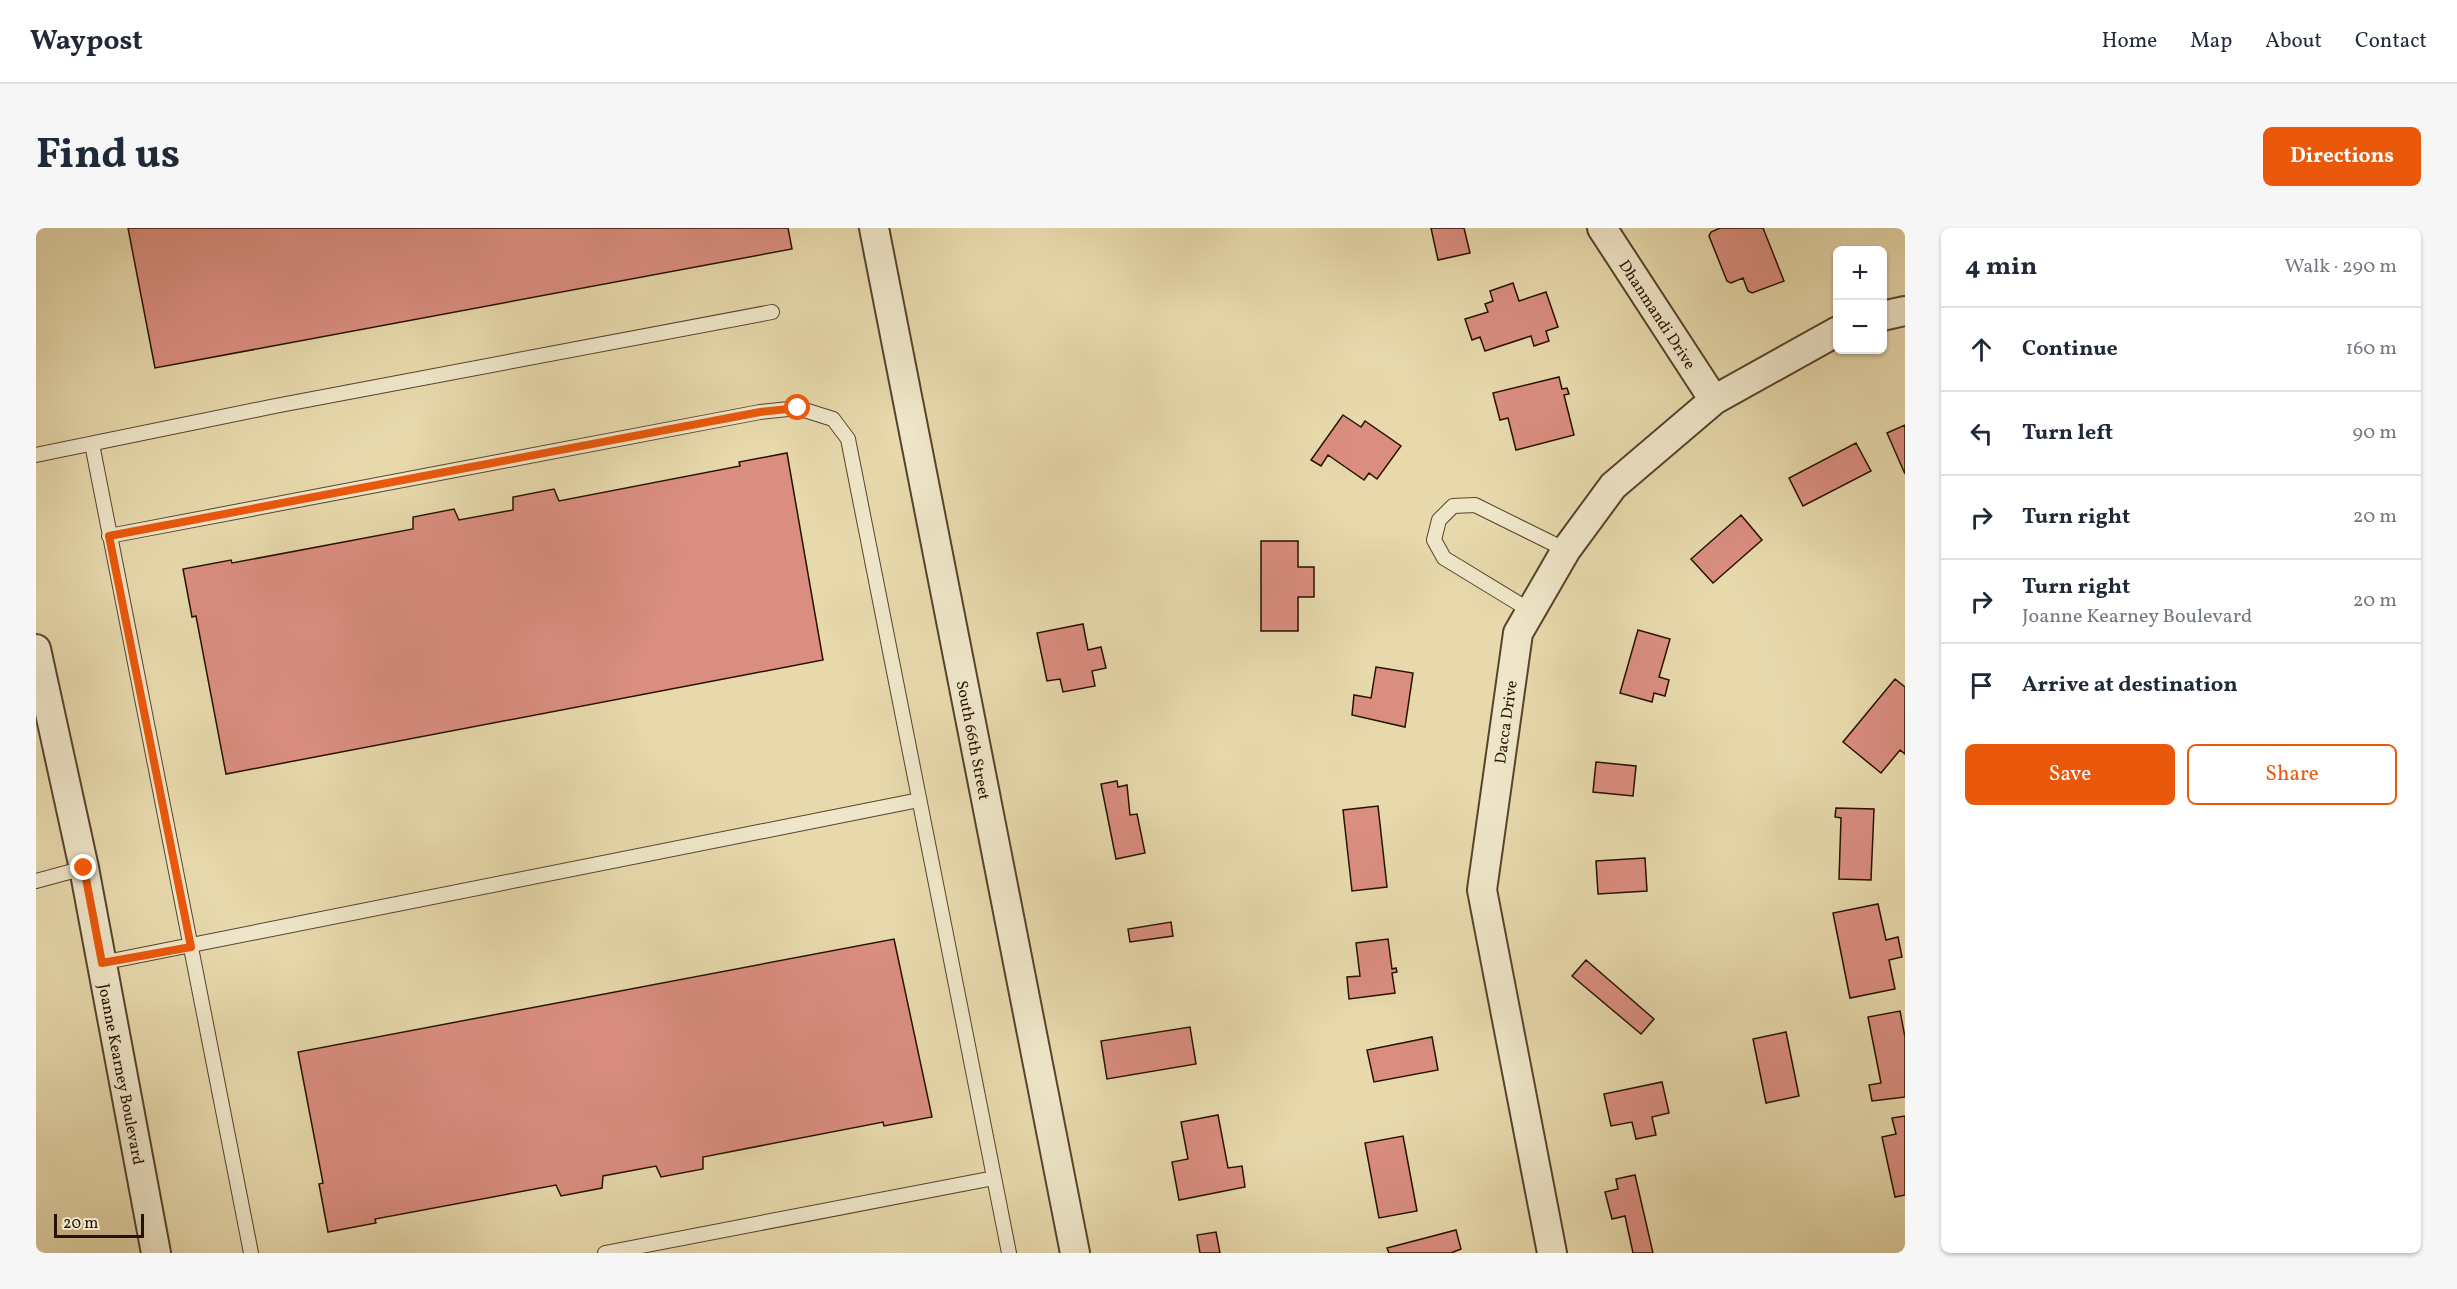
<!DOCTYPE html>
<meta charset="utf-8">
<style>
:root{--surface:#fff;--page:#f6f6f7;--text:#1f2937;--muted:#747a83;--line:#e0e1e3;--accent:#ea580c}
body{margin:0;font-family:Vollkorn,serif;background:var(--page);color:var(--text)}
.controls{position:absolute;right:18px;top:18px;display:grid;overflow:hidden;border-radius:9px;box-shadow:0 2px 4px #0004}
.controls button{width:54px;height:54px;display:grid;place-items:center;padding:0;border:0;border-bottom:2px solid var(--line);background:var(--surface);color:var(--text);font:30px sans-serif}
.scale{position:absolute;left:18px;bottom:15px;width:90px;box-sizing:border-box;padding-left:6px;border:3px solid #271100;border-top:0;font-size:16px;line-height:21px;white-space:nowrap;color:#271100;-webkit-text-stroke:4px #efe6c9;paint-order:stroke}
.stop{position:absolute;width:18px;height:18px;margin:-14px;border:4px solid #ea580c;border-radius:50%;background:#fff}
.stop.end{background:#ea580c;border-color:#fff;box-shadow:0 2px 6px #0008}
.list{margin:0;padding:0;list-style:none}
h2{display:flex;justify-content:space-between;align-items:center;height:78px;margin:0;padding:0 24px;font-size:26px}
h2 small{font-size:20px;font-weight:400;color:var(--muted)}
.list li{display:grid;grid-template-columns:39px 1fr auto;gap:18px;align-items:center;box-sizing:border-box;height:84px;padding:0 24px;border-top:2px solid var(--line)}
.list b{display:block;font-size:22px;white-space:nowrap}
.list p{margin:0;font-size:20px;white-space:nowrap;color:var(--muted)}
.list em{font-size:20px;font-style:normal;color:var(--muted)}
.actions{display:flex;gap:12px;padding:18px 24px}
.actions a{flex:1;padding:14px 0;border:2px solid var(--accent);border-radius:9px;text-align:center;font-size:21px;color:var(--accent)}
.actions .main{background:var(--accent);color:#fff}
.icon{flex:none;width:33px;height:33px;fill:none;stroke:currentColor;stroke-width:2;stroke-linecap:round;stroke-linejoin:round}
.map{position:relative;flex:none;width:1869px;height:1025px;overflow:hidden;border-radius:9px}
header{display:flex;align-items:center;gap:36px;box-sizing:border-box;height:84px;padding:0 30px;background:var(--surface);border-bottom:2px solid var(--line)}
header strong{font-size:28px}
nav{display:flex;gap:33px;margin-inline-start:auto;font-size:21px}
.intro{display:flex;align-items:center;justify-content:space-between;box-sizing:border-box;height:144px;padding:0 36px}
h1{margin:0;font-size:42px}
.button{padding:15px 27px;border-radius:9px;background:var(--accent);color:#fff;font-size:21px;font-weight:700}
main{display:flex;gap:36px;padding:0 36px}
aside{flex:1;background:var(--surface);border-radius:9px;box-shadow:0 2px 4px #0004}
.map>svg:first-child{display:block}
</style>
<header>
<strong>Waypost</strong>
<nav><a>Home</a><a>Map</a><a>About</a><a>Contact</a></nav>
</header>
<div class="intro"><h1>Find us</h1><a class="button">Directions</a></div>
<main>
<div class="map">
<svg width="1869" height="1025" viewBox="0 0 1869 1025">
<rect width="100%" height="100%" fill="#e7d9ac"/>
<filter id="stains"><feTurbulence type="fractalNoise" baseFrequency=".00333" numOctaves="4"/><feColorMatrix values="0 0 0 0 .2 0 0 0 0 .09 0 0 0 0 .02 0 0 0 .5 -.17"/></filter>
<radialGradient id="worn" r=".72"><stop offset=".6" stop-color="#630" stop-opacity="0"/><stop offset="1" stop-color="#630" stop-opacity=".3"/></radialGradient>
<!-- building -->
<path fill="#da8e80" stroke="#271100" stroke-width="1.5" d="M92 0H752L756 21 119 140Z
M1395 0H1428L1434 25 1402 32Z
M1684 0H1727L1748 53 1716 65 1712 63 1707 50 1695 55 1691 53 1673 8 1675 4Z
M1477 55 1483 73 1510 64 1522 99 1510 103 1513 113 1498 118 1495 108 1449 123 1444 109 1436 112 1429 91 1452 84 1449 76 1457 73 1454 63Z
M1523 149 1526 161 1531 160 1533 166 1528 167 1538 207 1480 222 1472 190 1464 192 1457 165Z
M1307 187 1325 199 1329 193 1365 218 1341 251 1333 245 1328 252 1292 227 1285 238 1275 232Z
M1869 197V246L1851 205Z
M1820 215 1835 243 1767 278 1753 250Z
M751 225 787 432 190 546 160 388 156 389 147 341 195 332 196 335 377 301V289L418 281 423 292 477 282V269L518 261 523 273 704 238 703 234Z
M1705 287 1726 312 1677 355 1655 331Z
M1225 313H1262V339H1278V369H1262V403H1225Z
M1047 396 1052 422 1065 419 1070 440 1056 443 1059 458 1027 464 1024 451 1011 453 1001 405Z
M1602 402 1634 411 1623 449 1633 452 1629 468 1618 465 1616 474 1584 465Z
M1340 439 1377 445 1369 499 1316 487 1318 467 1335 470Z
M1859 451 1869 459V526L1864 522 1845 545 1807 514Z
M1560 534 1600 538 1597 568 1557 564Z
M1081 553 1082 559 1091 557 1094 587 1101 586 1109 625 1080 631 1065 556Z
M1342 578 1351 659 1316 663 1307 582Z
M1800 580 1838 581 1835 652 1803 651 1805 590 1799 589Z
M1609 630 1611 663 1562 666 1560 633Z
M1842 676 1850 712 1862 709 1866 729 1853 732 1859 761 1814 770 1797 685Z
M1135 694 1137 708 1094 714 1092 701Z
M858 711 896 889 848 898 847 894 667 929V941L625 949 620 938 567 948 566 960 525 968 520 957 339 991 340 995 292 1004 283 956 287 955 262 824Z
M1352 711 1356 741 1360 740 1361 744 1356 745 1359 765 1313 771 1311 749 1324 748 1320 715Z
M1550 732 1618 791 1605 806 1536 748Z
M1864 783 1869 809V869L1836 873 1833 857 1845 855 1832 789Z
M1154 799 1160 836 1071 851 1065 813Z
M1750 804 1763 868 1730 875 1717 811Z
M1396 809 1402 842 1338 854 1331 822Z
M1626 854 1633 885 1616 889 1620 907 1600 911 1596 894 1575 898 1568 866Z
M1182 887 1192 940 1206 938 1209 959 1143 972 1136 934 1152 931 1145 894Z
M1869 888V967L1859 969 1846 909 1860 906 1856 890Z
M1367 908 1381 983 1343 990 1329 915Z
M1599 947 1617 1025H1597L1589 988 1576 991 1569 964 1582 961 1580 951Z
M1420 1002 1425 1021 1415 1025H1353L1351 1020Z
M1180 1004 1184 1025H1164L1161 1007Z"/>
<g fill="none" stroke-linecap="round" stroke-linejoin="round">
<!-- service casing -->
<g stroke="#57432b" stroke-width="16">
<path id="service" d="M56 216 215 1025
M0 227 239 178 736 84
M73 308 724 184 762 180 797 191 812 211 973 1025
M1495 383 1408 330 1398 312 1403 292 1417 278 1439 277 1530 322
M0 653 48 640
M65 735 883 572
M569 1025 958 950"/>
</g>
<!-- minor casing -->
<g stroke="#57432b" stroke-width="32">
<path id="minor" d="M838 0 1039 1025
M1566 0 1678 172
M1846 88 1869 83
M0 421 48 640 120 1025
M1516 1025 1446 662 1482 405 1530 322 1577 258 1678 172 1802 103"/>
</g>
<!-- service -->
<use href="#service" stroke="#efe6c9" stroke-width="14"/>
<!-- minor -->
<use href="#minor" stroke="#efe6c9" stroke-width="28"/>
</g>
<g fill="none" stroke-linecap="round" stroke-linejoin="round">
<!-- route -->
<path stroke="#ea580c" stroke-width="8" d="M48 640 66 735 155 719 73 308 724 184 762 180"/>
</g>
<g text-anchor="middle" stroke-width="5" stroke-linejoin="round" paint-order="stroke">
<!-- street labels -->
<g font-size="16" fill="#271100" stroke="#efe6c9">
<text transform="translate(1622 86) rotate(57)" y="6">Dhanmandi Drive</text>
<text transform="translate(1469 494) rotate(-82)" y="6">Dacca Drive</text>
<text transform="translate(938 512) rotate(79)" y="6">South 66th Street</text>
<text transform="translate(86 846) rotate(79)" y="6">Joanne Kearney Boulevard</text>
</g>
</g>
<rect width="100%" height="100%" filter="url(#stains)"/>
<rect width="100%" height="100%" fill="url(#worn)"/>
</svg>
<div class="controls">
<button>+</button>
<button>−</button>
</div>
<div class="scale">20 m</div>
<div class="stop" style="left:762px;top:180px"></div>
<div class="stop end" style="left:48px;top:640px"></div>
</div>
<aside>
<h2>4 min<small>Walk · 290 m</small></h2>
<ul class="list">
<li><svg class="icon" aria-label="ahead" viewBox="0 0 24 24"><path d="M12 20V5M6 11l6-6 6 6"/></svg><div><b>Continue</b></div><em>160 m</em></li>
<li><svg class="icon" aria-label="left" viewBox="0 0 24 24"><path d="M17 20v-9H6M10 6l-5 5 5 5"/></svg><div><b>Turn left</b></div><em>90 m</em></li>
<li><svg class="icon" aria-label="right" viewBox="0 0 24 24"><path d="M7 20v-9h11M14 6l5 5-5 5"/></svg><div><b>Turn right</b></div><em>20 m</em></li>
<li><svg class="icon" aria-label="right" viewBox="0 0 24 24"><path d="M7 20v-9h11M14 6l5 5-5 5"/></svg><div><b>Turn right</b><p>Joanne Kearney Boulevard</p></div><em>20 m</em></li>
<li><svg class="icon" aria-label="arrive" viewBox="0 0 24 24"><path d="M6 21V4h12l-3 4 3 4H6"/></svg><div><b>Arrive at destination</b></div></li>
</ul>
<div class="actions"><a class="main">Save</a><a>Share</a></div>
</aside>
</main>
